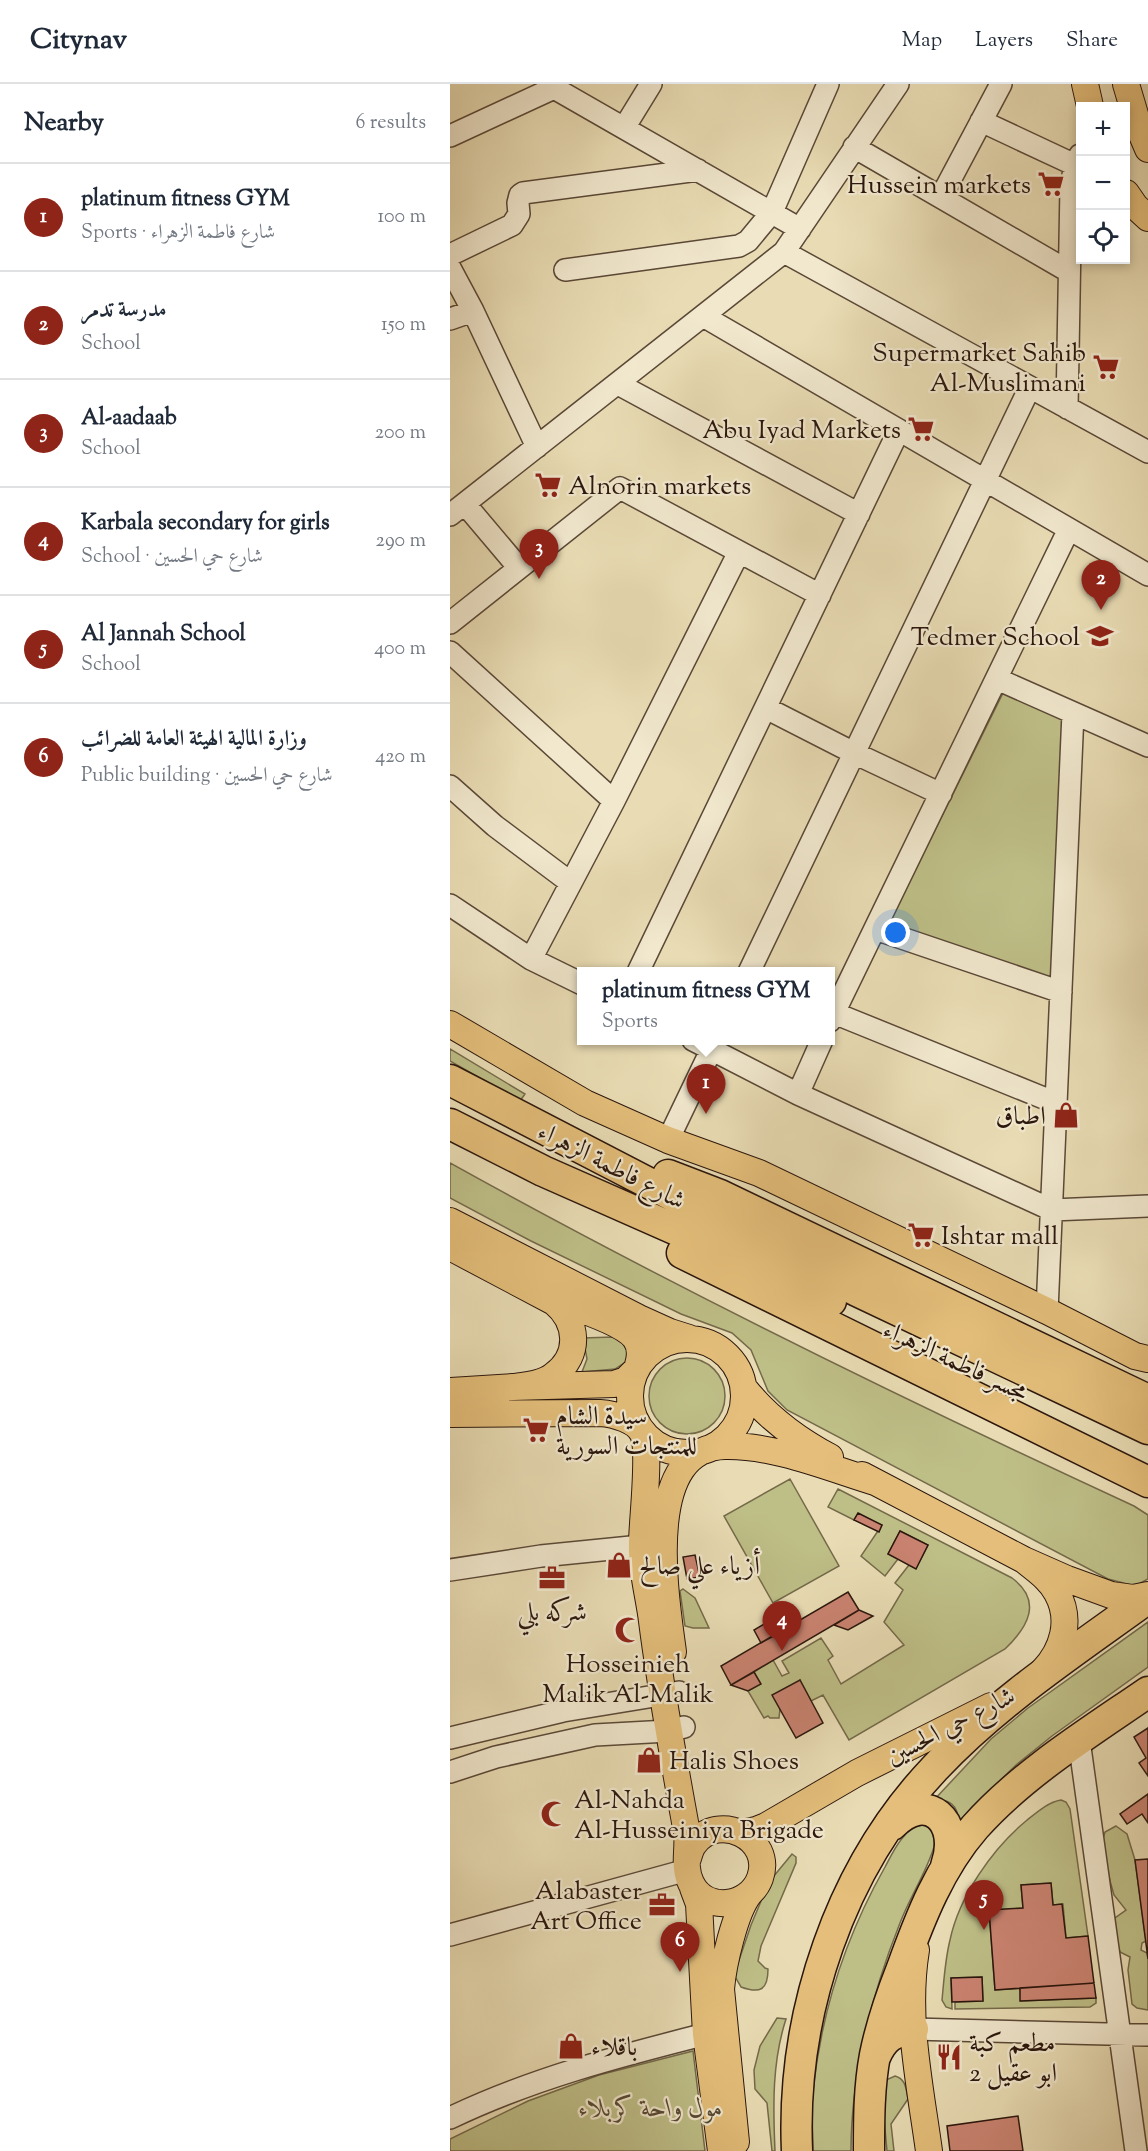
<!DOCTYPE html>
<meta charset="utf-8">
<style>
:root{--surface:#fff;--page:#f6f6f7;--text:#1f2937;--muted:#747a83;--line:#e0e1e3;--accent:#8f2418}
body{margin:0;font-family:"Sorts Mill Goudy",Amiri,serif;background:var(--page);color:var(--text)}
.controls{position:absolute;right:18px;top:18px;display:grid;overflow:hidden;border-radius:0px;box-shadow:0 3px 9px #0003}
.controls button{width:54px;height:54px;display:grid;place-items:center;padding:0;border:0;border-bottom:2px solid var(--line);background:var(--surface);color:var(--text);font:30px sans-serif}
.you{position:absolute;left:446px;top:849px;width:21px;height:21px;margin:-15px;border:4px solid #fff;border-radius:50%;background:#1a73e8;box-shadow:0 0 0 9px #1a73e833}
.badge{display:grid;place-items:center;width:39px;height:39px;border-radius:50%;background:var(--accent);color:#fff;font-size:20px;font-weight:700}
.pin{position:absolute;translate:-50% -50px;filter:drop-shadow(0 2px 3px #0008)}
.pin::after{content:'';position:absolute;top:32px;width:21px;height:18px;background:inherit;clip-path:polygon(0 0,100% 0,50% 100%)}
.popup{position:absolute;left:127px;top:883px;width:258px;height:78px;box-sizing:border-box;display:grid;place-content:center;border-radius:0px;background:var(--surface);filter:drop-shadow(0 2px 4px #0005);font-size:20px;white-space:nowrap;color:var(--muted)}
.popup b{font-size:22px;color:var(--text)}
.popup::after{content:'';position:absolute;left:50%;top:100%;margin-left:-12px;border:12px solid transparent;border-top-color:var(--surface)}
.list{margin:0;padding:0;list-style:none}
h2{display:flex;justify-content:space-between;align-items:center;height:78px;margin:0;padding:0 24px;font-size:26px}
h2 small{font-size:20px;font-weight:400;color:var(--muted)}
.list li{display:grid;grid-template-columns:39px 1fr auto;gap:18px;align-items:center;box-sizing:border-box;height:108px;padding:0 24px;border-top:2px solid var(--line)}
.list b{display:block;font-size:22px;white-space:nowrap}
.list p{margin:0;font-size:20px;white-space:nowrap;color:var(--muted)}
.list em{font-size:20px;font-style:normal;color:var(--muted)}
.icon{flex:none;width:33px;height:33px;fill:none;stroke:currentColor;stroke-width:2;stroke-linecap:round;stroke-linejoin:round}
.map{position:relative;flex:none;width:698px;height:2067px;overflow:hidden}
header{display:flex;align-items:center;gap:36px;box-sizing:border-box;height:84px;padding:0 30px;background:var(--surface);border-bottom:2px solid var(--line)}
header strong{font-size:28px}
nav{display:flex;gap:33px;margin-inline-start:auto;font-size:21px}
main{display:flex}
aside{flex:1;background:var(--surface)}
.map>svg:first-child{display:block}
</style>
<header>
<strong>Citynav</strong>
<nav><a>Map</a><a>Layers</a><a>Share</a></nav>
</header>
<main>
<aside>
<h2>Nearby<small>6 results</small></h2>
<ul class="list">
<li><span class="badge">1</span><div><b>platinum fitness GYM</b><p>Sports · شارع فاطمة الزهراء</p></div><em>100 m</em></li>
<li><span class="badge">2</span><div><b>مدرسة تدمر</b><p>School</p></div><em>150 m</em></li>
<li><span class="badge">3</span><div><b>Al-aadaab</b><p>School</p></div><em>200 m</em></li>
<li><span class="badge">4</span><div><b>Karbala secondary for girls</b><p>School · شارع حي الحسين</p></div><em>290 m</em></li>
<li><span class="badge">5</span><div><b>Al Jannah School</b><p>School</p></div><em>400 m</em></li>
<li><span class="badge">6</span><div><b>وزارة المالية الهيئة العامة للضرائب</b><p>Public building · شارع حي الحسين</p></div><em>420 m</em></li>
</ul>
</aside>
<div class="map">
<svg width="698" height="2067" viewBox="0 0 698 2067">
<rect width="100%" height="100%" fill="#e9dcb4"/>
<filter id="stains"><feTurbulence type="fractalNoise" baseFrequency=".00333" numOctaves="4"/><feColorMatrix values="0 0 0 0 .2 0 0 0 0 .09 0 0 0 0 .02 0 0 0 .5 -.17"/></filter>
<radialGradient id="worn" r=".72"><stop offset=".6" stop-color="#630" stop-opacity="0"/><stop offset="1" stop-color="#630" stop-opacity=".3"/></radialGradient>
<!-- green -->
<path fill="#bebe87" stroke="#746a4a" stroke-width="1.5" d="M554 607 615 632 601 895 439 839Z
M0 965 75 1010 70 1017 0 977Z
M0 1079C223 1203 452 1315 684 1422L698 1431V1495L685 1502 658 1495 337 1326 318 1307 301 1266 282 1249 231 1230 81 1157 0 1114Z
M163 1253 168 1255 178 1264 177 1277 165 1285 132 1288 137 1275 133 1254Z
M199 1312a38 38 0 1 1 76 0a38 38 0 1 1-76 0Z
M340 1395 389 1482 323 1519 274 1432Z
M388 1405 562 1494C593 1517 578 1543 555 1565L399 1656 373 1611 361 1617 350 1596 330 1625 329 1634H320L318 1632 314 1634 298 1607 310 1600 304 1588 323 1576 332 1592 339 1589 332 1577 371 1554 383 1572 378 1576 391 1600 454 1561 434 1538 453 1506 445 1499 459 1481 466 1484 478 1461 450 1447 438 1470 448 1475 435 1492 411 1472 432 1441 408 1430 404 1436 378 1423Z
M233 1505 245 1514 259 1544H243L235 1542 230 1507Z
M698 1538V1583L602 1652 566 1681 508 1738C509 1722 499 1714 484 1716L541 1655 578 1624Z
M611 1716 616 1718 620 1725 638 1852 616 1854 613 1820 603 1821 601 1799 571 1801 573 1824 539 1827 545 1906 570 1904 571 1917 646 1914V1919L640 1923 505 1925V1918L533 1917 532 1893 501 1894 502 1925 496 1923 492 1916C494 1896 495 1876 500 1856 509 1813 542 1765 576 1737 586 1729 598 1718 611 1716Z
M473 1741C484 1744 485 1754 484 1763 476 1789 460 1813 450 1839 422 1909 401 1991 401 2067H363C363 2047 361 2027 363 2008 371 1929 396 1852 435 1783 443 1768 454 1743 473 1741Z
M666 1742 677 1750 685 1776 696 1857 692 1859 691 1866 697 1869 698 1875V1926L687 1924 682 1920 678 1886 680 1873 670 1868 664 1848 665 1834 676 1826 664 1811 660 1797 652 1758 655 1748Z
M342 1770 346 1773V1779L311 1862 308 1877 315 1884 318 1885C318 1906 310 1910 291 1903L284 1891 301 1841 319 1798Z
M327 1934 336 1935C322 1978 323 2022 325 2067H322L317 2019 305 2005 304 1986 310 1962Z
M243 1967 255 2067H0V2055L78 2017 149 1991Z
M445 1992C456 1995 456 2005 458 2015L441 2040 444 2067H437L433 2024 436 1996Z"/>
<!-- building -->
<path fill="#ca8371" stroke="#2a160d" stroke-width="1.5" d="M408 1429 432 1441 429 1448 404 1436Z
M450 1447 478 1461 466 1485 438 1470Z
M245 1471 250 1493 237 1495 233 1473Z
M398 1508 409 1526 281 1601 271 1582Z
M409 1526 423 1532 398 1546 384 1541Z
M333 1529 340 1543 311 1559 304 1546Z
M304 1588 311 1600 298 1607 281 1601Z
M350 1596 373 1639 346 1654 322 1611Z
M698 1644V1692L689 1679 696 1674 684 1653Z
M698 1710V1739L692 1730 677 1740 670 1730Z
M698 1775V1875L685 1776Z
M601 1799 603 1821 612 1820 616 1854 638 1852 644 1899 545 1906 539 1826 573 1824 571 1801Z
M532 1893 533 1917 502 1918 501 1894Z
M644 1899 646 1914 570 1917V1904Z
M568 2032 573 2067H500L497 2042Z"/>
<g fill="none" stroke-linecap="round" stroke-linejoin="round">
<!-- minor casing -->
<g stroke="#5a4837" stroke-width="24">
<path id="minor" d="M531 37 625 81
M174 44 201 0
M0 52 104 4 350 145
M404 63 618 187
M491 113 551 0
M334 168 698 368
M0 171 62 141 69 130 68 119 70 111 73 109 248 86
M0 184 23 227 87 363
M115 186 289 162 298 157 322 128 378 0
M253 232 698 491
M0 235 23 227
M168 300 409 430
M617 324 621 102 625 81 630 71
M15 420 69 484
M0 431 334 168 448 0
M0 539 170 404 370 511
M0 568 164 717
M547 595 698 662
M316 624 404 669 491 710
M0 702 45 742 121 799
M0 821 81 875 132 900
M425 845 611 908
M81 875 164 717 289 468
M188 888 449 346
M299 888 580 303
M384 929 606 1019
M380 937 619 445
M243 956 348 1010 602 1126 698 1122
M348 1010 372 956
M218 1056 266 956
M597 1227 623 629
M0 1486 91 1472 191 1462
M0 1654 113 1627 229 1608
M629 1656 686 2067
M0 1688 46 1673 145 1651 218 1647 234 1643
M0 1851 237 1786
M463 1945 698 1951
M0 2034C81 1995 169 1972 256 1950"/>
</g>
<!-- major casing -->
<g stroke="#2a160d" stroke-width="28">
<path id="major" d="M635 0 640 22
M676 0 689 44 698 65
M676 109 685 122 698 134
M0 940 135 1019 218 1056 309 1089 597 1227 685 1272 698 1275
M0 1137 189 1234 220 1248 239 1254
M0 1163 104 1218C128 1238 131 1271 104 1291 93 1300 77 1301 63 1303
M104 1216C124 1223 173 1238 185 1254 191 1262 191 1271 188 1281
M180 1312a57 57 0 1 1 114 0a57 57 0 1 1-114 0Z
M294 1304C318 1334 346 1355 380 1373
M0 1307 63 1303 164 1300 176 1296 185 1287
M0 1330 150 1329C164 1330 187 1336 193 1350 201 1367 192 1437 192 1460 191 1485 199 1512 202 1537 211 1608 224 1678 237 1749 239 1765 233 1783 241 1799 255 1829 299 1824 310 1794 324 1754 268 1727 244 1760 240 1765 239 1772 237 1777
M412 1391 574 1476 617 1495 661 1511 683 1514 698 1511
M574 1476C586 1486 600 1495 607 1509 622 1536 613 1566 593 1587
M223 1568C216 1515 190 1364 275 1362 325 1361 379 1384 425 1398
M292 1749 306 1746 316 1742 407 1689 541 1622
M243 1804 249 1820 256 1950 271 2067
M466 1866C455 1933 470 2001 479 2067
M286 2058 271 1905C273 1881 285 1827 300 1809"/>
</g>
<!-- highway casing -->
<g stroke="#2a160d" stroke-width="33">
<path id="highway" d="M0 996 407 1207 698 1345
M0 1040 93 1087 315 1185 381 1217
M218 1091 270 1111 698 1316
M232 1169 698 1398
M442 1741C477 1705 512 1737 496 1782
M425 1973C433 1954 443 1947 463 1945
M347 2067C341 1930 390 1784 485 1684 547 1618 625 1567 698 1514
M419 2067C419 2035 419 2003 425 1971 431 1941 441 1912 452 1884 470 1834 490 1783 525 1743 572 1690 640 1648 698 1608"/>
</g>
<!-- minor -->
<use href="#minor" stroke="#f1e8ce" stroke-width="21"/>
<!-- major -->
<use href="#major" stroke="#e4be7a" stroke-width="26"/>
<!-- highway -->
<use href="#highway" stroke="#e4be7a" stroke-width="30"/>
</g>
<!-- icons -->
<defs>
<g id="supermarket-bare" transform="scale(2.07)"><path d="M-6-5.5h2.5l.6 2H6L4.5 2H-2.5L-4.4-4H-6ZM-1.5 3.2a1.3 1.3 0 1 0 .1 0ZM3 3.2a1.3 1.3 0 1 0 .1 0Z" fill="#8f2418" stroke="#f1e8ce" stroke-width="2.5" paint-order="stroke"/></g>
<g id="school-bare" transform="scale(2.07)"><path d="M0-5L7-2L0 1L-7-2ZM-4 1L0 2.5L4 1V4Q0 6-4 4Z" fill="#8f2418" stroke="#f1e8ce" stroke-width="2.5" paint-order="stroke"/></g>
<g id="shop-bare" transform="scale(2.07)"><path d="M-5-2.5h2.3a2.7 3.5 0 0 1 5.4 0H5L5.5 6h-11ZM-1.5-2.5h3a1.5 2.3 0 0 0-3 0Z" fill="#8f2418" stroke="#f1e8ce" stroke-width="2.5" paint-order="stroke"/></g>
<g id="office-bare" transform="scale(2.07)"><path d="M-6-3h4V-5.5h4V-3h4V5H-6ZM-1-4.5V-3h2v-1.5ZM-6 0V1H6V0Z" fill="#8f2418" stroke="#f1e8ce" stroke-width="2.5" paint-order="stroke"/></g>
<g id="mosque-bare" transform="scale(2.07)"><path d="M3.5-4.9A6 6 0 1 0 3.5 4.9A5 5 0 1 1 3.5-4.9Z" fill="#8f2418" stroke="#f1e8ce" stroke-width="2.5" paint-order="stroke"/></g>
<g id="restaurant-bare" transform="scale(2.07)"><path d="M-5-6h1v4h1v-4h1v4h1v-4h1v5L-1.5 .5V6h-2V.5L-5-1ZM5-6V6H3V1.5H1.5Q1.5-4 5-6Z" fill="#8f2418" stroke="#f1e8ce" stroke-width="2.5" paint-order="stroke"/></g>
</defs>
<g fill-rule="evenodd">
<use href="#supermarket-bare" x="601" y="100"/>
<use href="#supermarket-bare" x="656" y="283"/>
<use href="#supermarket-bare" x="471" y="345"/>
<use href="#supermarket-bare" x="98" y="401"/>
<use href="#school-bare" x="650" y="552"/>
<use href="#shop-bare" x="616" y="1031"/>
<use href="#supermarket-bare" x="471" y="1151"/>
<use href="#supermarket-bare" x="86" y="1346"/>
<use href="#shop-bare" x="169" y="1481"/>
<use href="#office-bare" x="102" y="1494"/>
<use href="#mosque-bare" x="178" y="1546"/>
<use href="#shop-bare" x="199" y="1676"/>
<use href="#mosque-bare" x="104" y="1730"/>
<use href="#office-bare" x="212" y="1821"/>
<use href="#shop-bare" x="121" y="1962"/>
<use href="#restaurant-bare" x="499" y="1973"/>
</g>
<g text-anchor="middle" stroke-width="4.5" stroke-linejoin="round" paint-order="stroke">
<!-- poi labels -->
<g font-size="26" fill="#2a160d" stroke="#f1e8ce" text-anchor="start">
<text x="581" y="109" text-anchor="end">Hussein markets</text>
<text x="636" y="277" text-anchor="end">Supermarket Sahib<tspan x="636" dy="30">Al-Muslimani</tspan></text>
<text x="451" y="354" text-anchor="end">Abu Iyad Markets</text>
<text x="118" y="410">Alnorin markets</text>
<text x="630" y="561" text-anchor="end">Tedmer School</text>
<text x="596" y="1040" text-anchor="end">اطباق</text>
<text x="491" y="1160">Ishtar mall</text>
<text x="106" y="1340">سيدة الشام<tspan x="106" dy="30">للمنتجات السورية</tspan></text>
<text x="189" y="1490">أزياء علي صالح</text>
<text x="102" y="1536" text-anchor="middle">شركه بلي</text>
<text x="178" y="1588" text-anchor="middle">Hosseinieh<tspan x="178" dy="30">Malik Al-Malik</tspan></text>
<text x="219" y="1685">Halis Shoes</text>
<text x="124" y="1724">Al-Nahda<tspan x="124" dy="30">Al-Husseiniya Brigade</tspan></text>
<text x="192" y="1815" text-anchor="end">Alabaster<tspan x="192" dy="30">Art Office</tspan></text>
<text x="519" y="1967">مطعم كبة<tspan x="519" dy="30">ابو عقيل 2</tspan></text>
<text x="141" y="1971">باقلاء</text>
</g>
<!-- street labels -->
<g font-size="26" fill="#2a160d" stroke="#f1e8ce">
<text transform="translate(162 1081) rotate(27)" y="9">شارع فاطمة الزهراء</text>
<text transform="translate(506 1276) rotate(25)" y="9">مجسر فاطمة الزهراء</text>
<text transform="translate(500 1641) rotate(-27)" y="9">شارع حي الحسين</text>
</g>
<!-- park labels -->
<g font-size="26" font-style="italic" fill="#564832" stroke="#f1e8ce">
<text x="201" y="2032">مول واحة كربلاء</text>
</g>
</g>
<rect width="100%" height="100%" filter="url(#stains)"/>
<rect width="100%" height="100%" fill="url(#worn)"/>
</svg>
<div class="controls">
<button>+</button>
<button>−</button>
<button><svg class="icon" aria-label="locate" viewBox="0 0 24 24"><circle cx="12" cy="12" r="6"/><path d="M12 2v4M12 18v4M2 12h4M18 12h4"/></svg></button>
</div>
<div class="you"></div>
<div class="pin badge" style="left:256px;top:1030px">1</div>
<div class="popup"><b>platinum fitness GYM</b>Sports</div>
<div class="pin badge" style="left:651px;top:526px">2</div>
<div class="pin badge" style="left:89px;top:495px">3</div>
<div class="pin badge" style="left:332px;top:1567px">4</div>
<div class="pin badge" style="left:534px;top:1846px">5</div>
<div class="pin badge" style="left:230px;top:1888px">6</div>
</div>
</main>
